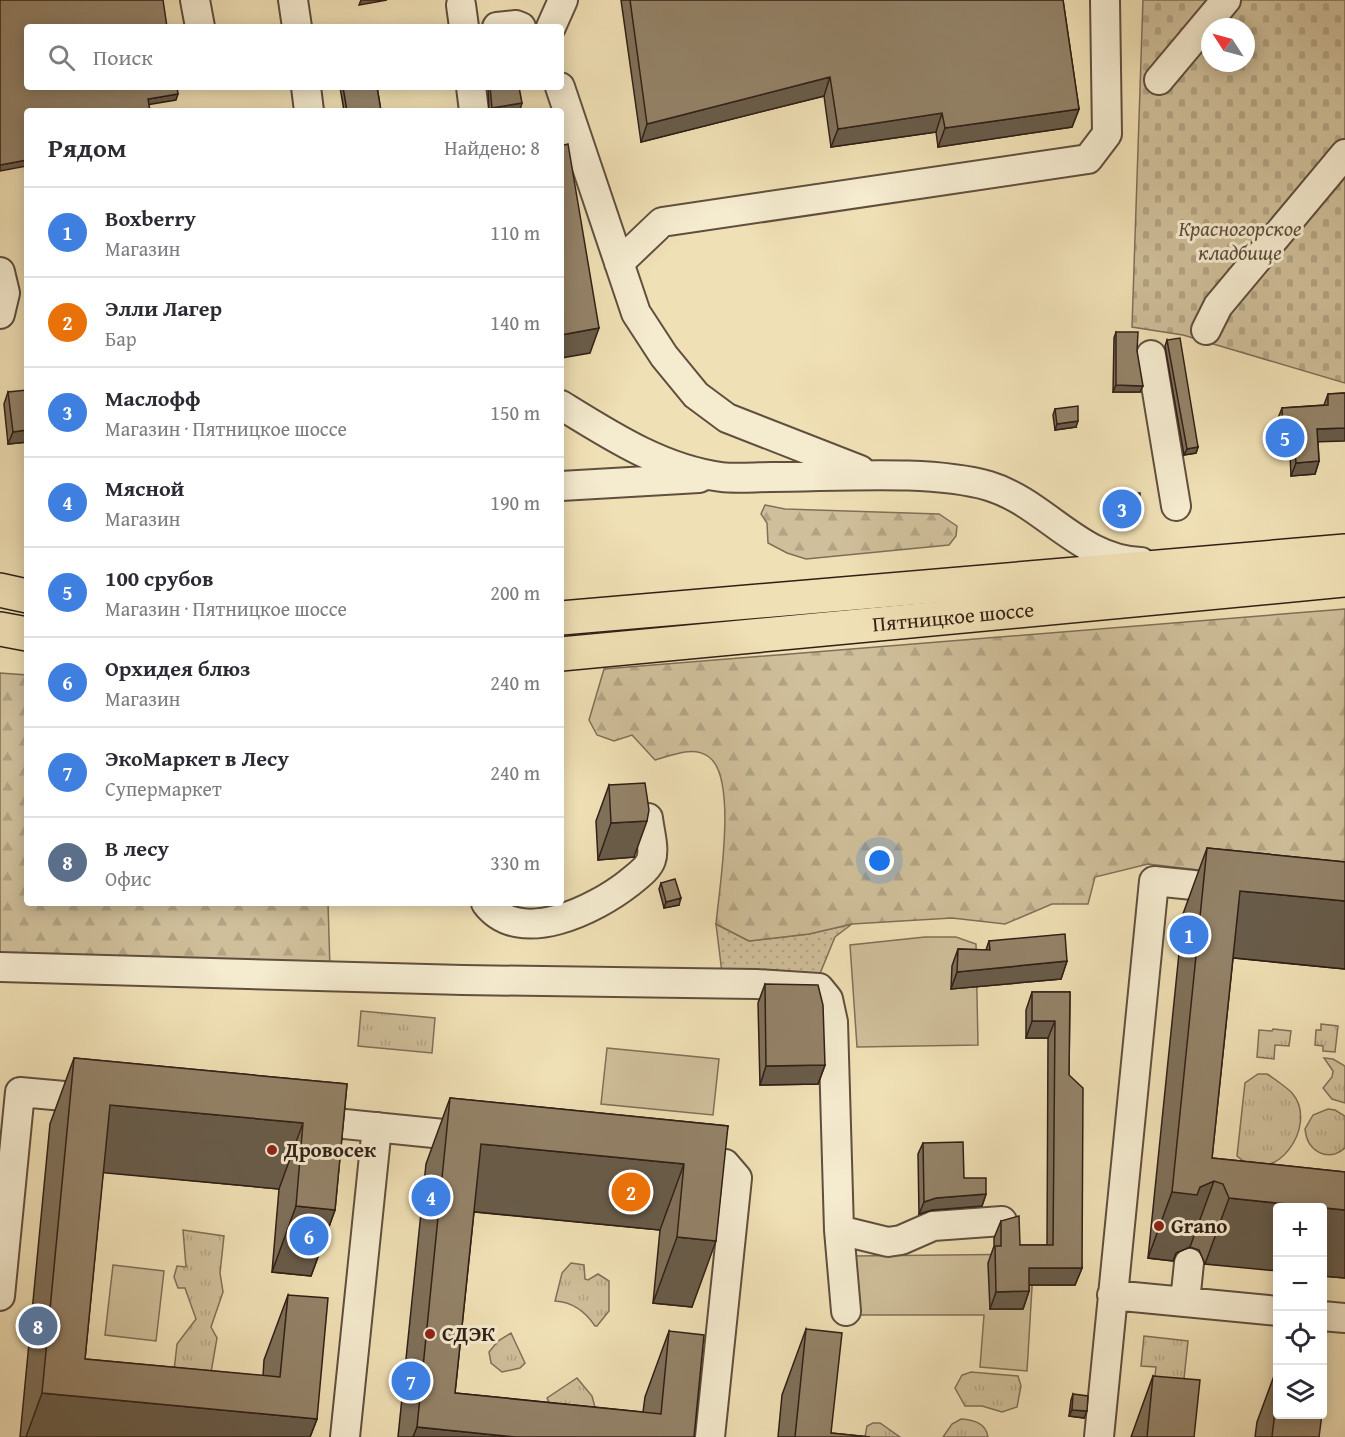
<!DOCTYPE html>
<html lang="ru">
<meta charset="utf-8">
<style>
:root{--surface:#fff;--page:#f7f7f7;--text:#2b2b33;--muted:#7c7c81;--line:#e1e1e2;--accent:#b45309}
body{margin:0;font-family:"Gentium Book Plus",serif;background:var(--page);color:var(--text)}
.controls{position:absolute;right:18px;bottom:18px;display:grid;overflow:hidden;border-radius:6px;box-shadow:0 3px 15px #0003}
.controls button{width:54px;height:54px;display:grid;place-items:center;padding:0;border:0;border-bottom:2px solid var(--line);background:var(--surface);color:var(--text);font:30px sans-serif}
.compass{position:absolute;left:1201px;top:18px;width:54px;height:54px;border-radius:50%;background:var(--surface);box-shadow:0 3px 15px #0003;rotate:306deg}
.you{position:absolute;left:880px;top:861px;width:21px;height:21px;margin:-15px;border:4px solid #fff;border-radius:50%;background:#1a73e8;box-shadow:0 0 0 9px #1a73e833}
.badge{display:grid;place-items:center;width:39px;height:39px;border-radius:50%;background:var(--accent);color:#fff;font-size:20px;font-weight:700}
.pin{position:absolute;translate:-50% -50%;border:3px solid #fff;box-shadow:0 2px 6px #0006}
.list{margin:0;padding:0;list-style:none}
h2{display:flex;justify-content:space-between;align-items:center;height:78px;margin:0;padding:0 24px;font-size:26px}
h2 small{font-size:20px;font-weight:400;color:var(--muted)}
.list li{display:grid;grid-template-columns:39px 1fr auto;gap:18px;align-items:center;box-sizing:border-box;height:90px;padding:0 24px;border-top:2px solid var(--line)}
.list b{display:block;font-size:22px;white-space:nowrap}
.list p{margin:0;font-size:20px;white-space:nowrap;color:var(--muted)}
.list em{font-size:20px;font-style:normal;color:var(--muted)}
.icon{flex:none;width:33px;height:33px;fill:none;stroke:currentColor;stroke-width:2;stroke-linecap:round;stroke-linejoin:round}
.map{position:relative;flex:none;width:1345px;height:1437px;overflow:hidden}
.search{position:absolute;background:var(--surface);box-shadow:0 3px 15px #0003;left:24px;top:24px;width:540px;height:66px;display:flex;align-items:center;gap:15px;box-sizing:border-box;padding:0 21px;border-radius:6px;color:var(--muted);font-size:22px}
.panel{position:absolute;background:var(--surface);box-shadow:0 3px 15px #0003;left:24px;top:108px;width:540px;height:798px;border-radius:6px}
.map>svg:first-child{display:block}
</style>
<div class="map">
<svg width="1345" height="1437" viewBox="0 0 1345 1437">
<defs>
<pattern id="grass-dots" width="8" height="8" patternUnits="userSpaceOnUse" patternTransform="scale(1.5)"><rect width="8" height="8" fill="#cfbf9a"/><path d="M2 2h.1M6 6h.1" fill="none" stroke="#b2a484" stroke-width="1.8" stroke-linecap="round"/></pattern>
<pattern id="forest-firs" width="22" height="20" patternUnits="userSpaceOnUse" patternTransform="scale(1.5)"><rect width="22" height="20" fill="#cfbf9a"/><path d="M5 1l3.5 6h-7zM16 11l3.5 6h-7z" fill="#b2a484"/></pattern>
<pattern id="cemetery-stones" width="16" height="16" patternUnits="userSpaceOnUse" patternTransform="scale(1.5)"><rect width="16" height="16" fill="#cfbf9a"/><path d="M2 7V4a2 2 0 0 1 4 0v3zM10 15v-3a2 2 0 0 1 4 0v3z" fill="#b2a484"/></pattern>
<pattern id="park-tufts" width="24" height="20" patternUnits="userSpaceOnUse" patternTransform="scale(1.5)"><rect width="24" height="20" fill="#cfbf9a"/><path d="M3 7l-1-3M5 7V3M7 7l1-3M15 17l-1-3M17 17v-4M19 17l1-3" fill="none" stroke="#b2a484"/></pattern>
</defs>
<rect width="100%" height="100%" fill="#f0e0b5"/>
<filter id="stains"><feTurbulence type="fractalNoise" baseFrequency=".00333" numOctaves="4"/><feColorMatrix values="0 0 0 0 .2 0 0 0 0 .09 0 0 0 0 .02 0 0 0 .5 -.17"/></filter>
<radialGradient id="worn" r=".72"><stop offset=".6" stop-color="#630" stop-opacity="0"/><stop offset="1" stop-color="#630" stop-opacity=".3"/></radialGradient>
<!-- grass -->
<path fill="url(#grass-dots)" stroke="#806f58" stroke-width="1.5" d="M716 924 749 941 809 934 852 924 835 937 819 976 722 973Z"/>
<!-- forest -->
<path fill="url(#forest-firs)" stroke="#806f58" stroke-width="1.5" d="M765 505 785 509 939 514 957 526 956 536 949 545 806 559 787 553 768 543 767 523 761 514Z
M1345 609V887L1148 864 1095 877 1088 904H1052L1005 924 952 918 852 924 809 934 749 941 716 924C719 890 738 778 709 757 693 745 671 756 655 760L632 735 614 741 597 735 589 720 604 669Z
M0 673 27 675V903H328L330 969 0 956Z"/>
<!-- cemetery -->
<path fill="url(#cemetery-stones)" stroke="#806f58" stroke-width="1.5" fill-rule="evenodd" d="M1143 0H1345V383L1183 335 1132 327ZM1210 27H1246V63H1210Z"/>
<!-- park -->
<path fill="url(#park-tufts)" stroke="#806f58" stroke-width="1.5" d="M361 1011 435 1018 432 1053 358 1046Z
M1321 1024 1338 1026 1335 1052 1323 1051V1046L1315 1045 1316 1030H1321Z
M1273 1029 1291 1031 1289 1046 1275 1045 1274 1059 1257 1057 1259 1030 1272 1031Z
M1324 1058 1333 1059 1345 1066V1103L1332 1099 1323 1088 1332 1077 1333 1071Z
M1258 1074H1267C1271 1076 1291 1091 1292 1093 1320 1125 1274 1191 1237 1156L1245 1083Z
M1328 1109 1335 1110 1345 1116V1148C1327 1163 1307 1151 1305 1129L1313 1115Z
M183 1230 224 1236 220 1273 223 1292 211 1327 217 1338 209 1384 172 1389 177 1344 196 1319 185 1288H178L174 1277 177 1266 186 1267Z
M571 1263 584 1265 585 1279 588 1280 598 1274 609 1281V1311L597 1326H595C585 1311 573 1302 555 1301L562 1273Z
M511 1333 525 1363 520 1368 502 1372 491 1363 489 1352 498 1341Z
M1144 1336 1188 1341 1183 1388 1154 1385 1156 1367 1141 1366Z
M971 1372 1018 1376 1021 1386 1017 1407 1002 1412 982 1406H965L955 1388 962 1375Z
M577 1378 592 1396 596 1411 552 1409 547 1398Z
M961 1419C974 1420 986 1423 988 1437H943L952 1424Z
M873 1423H880L900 1437H865L867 1426Z"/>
<!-- garden -->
<path fill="#cfbf9a" stroke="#806f58" stroke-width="1.5" d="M925 937H956L976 944 978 1045 857 1047 850 945Z
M607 1048 719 1059 713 1115 601 1104Z
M1034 1254 1027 1371 980 1367 984 1315H854L852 1256Z
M113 1265 164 1271 156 1341 105 1335Z"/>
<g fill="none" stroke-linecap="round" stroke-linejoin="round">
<!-- minor casing -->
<g stroke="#604f3e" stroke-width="32">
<path id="minor" d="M195 0 200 27
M293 0 297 27
M461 5 464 27
M497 27 516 25 521 27
M551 27 563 0
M1159 80 1226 0
M306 87 309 111
M471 87 474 111
M560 87 636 313 664 356 696 395 727 418 860 470
M619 263 662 222 1088 159 1107 134 1105 0
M0 272 5 293 0 314
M1206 330 1218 306 1345 154
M1151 355 1176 506
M561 405C611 436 662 469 721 477 737 479 755 477 771 477 835 477 929 469 989 486 1045 503 1079 560 1141 562
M561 486 699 478
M486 903C520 948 596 909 629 883 636 877 648 869 651 860 655 849 649 829 648 818
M0 967 463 980 756 984 819 988 828 999 833 1022 839 1230 846 1311
M305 1120 473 1137
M686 1160 725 1164 737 1178 710 1437
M839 1230 888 1242 901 1240 933 1226 1002 1221
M1112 1295 1278 1311
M0 1296 20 1092 97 1099
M1185 1302 1189 1263
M1322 1316 1345 1318
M345 1437 377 1127
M1099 1437 1154 881 1232 889"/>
</g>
<!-- major casing -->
<g stroke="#301f16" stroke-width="36">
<g id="major">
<path d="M0 590 27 596"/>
<path d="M561 618 1345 551"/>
<path d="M0 629 27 634"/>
<path id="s1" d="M561 654 1345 580"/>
</g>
</g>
<!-- minor -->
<use href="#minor" stroke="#f5ebcf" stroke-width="28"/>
<!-- major -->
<use href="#major" stroke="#f0e0b5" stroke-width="33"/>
</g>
<!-- wall -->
<path fill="#7f715a" stroke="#301f16" stroke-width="1.5" d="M621 0H1063L1079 109 1072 127 938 147 936 132 831 147 824 96 641 142Z
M340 87H377L381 111H344Z
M488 87H519L520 110 511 111H489Z
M1116 332 1137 351 1140 392H1113L1114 338Z
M1167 340 1198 447 1196 453 1184 455 1165 346Z
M8 392 27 442 8 444 4 404Z
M1345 393 1318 442 1319 461 1315 474 1291 476 1290 454 1285 455 1284 448H1279L1277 421 1282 408 1324 405 1328 394Z
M1055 409 1076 427 1055 430 1053 415Z
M1110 494 1138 514 1108 515V500Z
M609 785 634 857 598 860 596 821Z
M1207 848 1345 862V969L1233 958 1212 1158 1345 1172V1278L1323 1276V1208L1205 1264 1199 1250 1190 1247 1176 1253 1173 1261 1148 1258 1183 914Z
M661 883 679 905 664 908 659 889Z
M989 941 1067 961 1061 979 951 989 952 966 958 949 986 950Z
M765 984 825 1065 818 1084 760 1085 758 1003Z
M1032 992H1070L1069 1075 1082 1268 1075 1285H1029V1291L1023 1309H990L988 1263 994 1246V1238L1001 1221 1020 1245H1047L1048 1038H1026V1010Z
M74 1058 347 1084 335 1210 311 1276 272 1272 279 1189 103 1172 85 1359 263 1376 264 1360 288 1295 317 1419 310 1437H20L50 1124Z
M450 1098 728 1126 692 1307 653 1303 660 1230 474 1212 455 1393 643 1412 645 1397 669 1331 694 1437H398L426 1164Z
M923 1143 964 1178 986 1194 982 1206 932 1210 919 1214 918 1154Z
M806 1329 831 1433 870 1437H778L782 1395Z
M1278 1365V1414L1319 1437H1255L1257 1422Z
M1153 1376 1194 1437H1131Z
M1073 1394 1084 1418 1069 1416 1071 1400Z"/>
<!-- shaded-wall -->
<path fill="#685c4a" stroke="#301f16" stroke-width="1.5" d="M361 0H387L359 5Z
M830 77 824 96 641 142 647 124Z
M178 94 176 100 146 105 148 99Z
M522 103 520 110 511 111H491L492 108Z
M1079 109 1072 127 938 147 945 128Z
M942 113 936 132 831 147 838 129Z
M27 160V166L0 171V165Z
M599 328 590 353 561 358V335Z
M1116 385 1143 386 1140 392H1113Z
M1078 421 1076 427 1055 430 1057 424Z
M1345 428V441L1312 442 1317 429Z
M27 430V442L8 444 13 432Z
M1289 435 1284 448H1279L1283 436Z
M1289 442H1294L1290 454 1285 455Z
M1198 447 1196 453 1184 455 1187 449Z
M1319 461 1315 474 1291 476 1296 463Z
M1140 508 1138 514 1108 515 1110 509Z
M647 821 634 857 598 860 611 823Z
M1240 891 1345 901V969L1216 956Z
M681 898 679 905 664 908 666 902Z
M1067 961 1061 979 951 989 957 972Z
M1032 1021H1055L1048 1038H1026Z
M825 1065 818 1084 760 1085 766 1066Z
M110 1105 303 1123 279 1189 86 1171Z
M481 1144 684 1164 660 1230 457 1210Z
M1214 1181 1190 1247 1176 1253 1173 1261 1148 1258 1172 1192 1200 1187Z
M986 1194 982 1206 932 1210 919 1214 924 1202 936 1198Z
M1229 1198 1320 1208H1278V1271L1205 1264Z
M296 1206 335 1210 311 1276 272 1272Z
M1323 1208 1345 1210V1278L1323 1276Z
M677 1237 716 1241 692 1307 653 1303Z
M1029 1268H1082L1075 1285H1023Z
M1029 1291 1023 1309H990L996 1292Z
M42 1393 317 1419 310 1437H26Z
M1072 1410 1087 1411 1084 1418 1069 1416Z
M417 1427 515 1437H413Z"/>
<!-- building -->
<path fill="#948369" stroke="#301f16" stroke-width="1.5" d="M0 0H163L167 27H27V87H177L178 94 148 99 150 111H27V160L0 165Z
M630 0H1063L1079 109 945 128 942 113 838 129 830 77 647 124Z
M343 87H377L381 111H347Z
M490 87H519L522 103 492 108Z
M568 144 599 328 561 335V146Z
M1116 332H1138L1137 351 1143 386 1116 385Z
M1180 338 1198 447 1187 449 1167 340Z
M27 390V430L13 432 8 392Z
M1345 393V428L1317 429 1319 461 1296 463 1294 442H1289V435L1283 436 1282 408 1328 405V394Z
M1078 406V421L1057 424 1055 409Z
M1140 493V508L1110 509V494Z
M645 783 649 810 647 821 611 823 609 785Z
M1207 848 1345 862V901L1240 891 1212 1158 1345 1172V1210L1229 1198 1223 1184 1214 1181 1200 1187 1197 1195 1172 1192Z
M675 879 681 898 666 902 661 883Z
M1065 934 1067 961 957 972 958 949 990 950 989 941Z
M765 984 818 985 823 1005 825 1065 766 1066Z
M1032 992H1070L1069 1075 1083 1088 1082 1268H1029V1291L996 1292 995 1246H1001V1221L1019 1216 1020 1245H1053L1055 1021H1032Z
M74 1058 347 1084 335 1210 296 1206 303 1123 110 1105 85 1359 280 1377 288 1295 328 1298 317 1419 42 1393Z
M450 1098 728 1126 716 1241 677 1237 684 1164 481 1144 455 1393 661 1414 669 1331 704 1335 694 1437H515L417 1427Z
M963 1142 964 1178H986V1194L936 1198 924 1202 923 1143Z
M806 1329 842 1333 831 1433 870 1437H795Z
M1323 1369 1326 1370 1323 1406Z
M1153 1376 1200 1380 1194 1437H1147Z
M1278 1386V1414H1322L1319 1437H1272Z
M1073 1394 1088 1396 1087 1411 1072 1410Z"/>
<!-- markers -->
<g fill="#8f2418" stroke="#f5ebcf" stroke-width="2">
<circle cx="272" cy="1150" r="6"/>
<circle cx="1159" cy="1226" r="6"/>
<circle cx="430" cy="1334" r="6"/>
</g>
<g text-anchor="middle" stroke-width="6" stroke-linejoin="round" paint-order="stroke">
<!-- park labels -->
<g font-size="21" font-style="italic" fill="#604f3e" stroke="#f5ebcf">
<text x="1240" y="236">Красногорское<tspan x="1240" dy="24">кладбище</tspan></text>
</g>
<!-- street labels -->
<g font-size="21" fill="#301f16" stroke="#f5ebcf">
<text dy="7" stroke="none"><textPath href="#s1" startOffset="394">Пятницкое шоссе</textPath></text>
</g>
<!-- poi labels -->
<g font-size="21" font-weight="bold" fill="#301f16" stroke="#f5ebcf" text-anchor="start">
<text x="284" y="1157">Дровосек</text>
<text x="1171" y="1233">Grano</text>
<text x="442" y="1341">СДЭК</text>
</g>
</g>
<rect width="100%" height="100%" filter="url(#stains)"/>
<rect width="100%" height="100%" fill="url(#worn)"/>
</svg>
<div class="controls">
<button>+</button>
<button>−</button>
<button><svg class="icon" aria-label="locate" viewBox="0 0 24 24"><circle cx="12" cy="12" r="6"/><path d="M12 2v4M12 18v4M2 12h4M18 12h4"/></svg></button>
<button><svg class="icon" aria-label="layers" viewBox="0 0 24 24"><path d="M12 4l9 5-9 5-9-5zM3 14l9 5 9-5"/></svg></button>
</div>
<svg class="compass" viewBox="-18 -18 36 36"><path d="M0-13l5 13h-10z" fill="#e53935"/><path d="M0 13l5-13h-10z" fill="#7c7c81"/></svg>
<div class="you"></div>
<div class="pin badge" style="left:1189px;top:935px;background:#3f7fe0">1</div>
<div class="pin badge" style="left:631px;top:1192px;background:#e8710a">2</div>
<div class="pin badge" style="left:1122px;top:509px;background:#3f7fe0">3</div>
<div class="pin badge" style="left:431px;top:1197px;background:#3f7fe0">4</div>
<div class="pin badge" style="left:1285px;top:438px;background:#3f7fe0">5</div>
<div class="pin badge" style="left:309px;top:1236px;background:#3f7fe0">6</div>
<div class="pin badge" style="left:411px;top:1381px;background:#3f7fe0">7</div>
<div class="pin badge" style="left:38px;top:1326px;background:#5c6f8a">8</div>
<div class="search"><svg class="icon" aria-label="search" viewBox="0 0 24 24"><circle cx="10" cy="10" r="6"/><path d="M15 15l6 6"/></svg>Поиск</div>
<section class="panel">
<h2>Рядом<small>Найдено: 8</small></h2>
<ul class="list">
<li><span class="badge" style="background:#3f7fe0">1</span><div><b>Boxberry</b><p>Магазин</p></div><em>110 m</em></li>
<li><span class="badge" style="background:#e8710a">2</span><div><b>Элли Лагер</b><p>Бар</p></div><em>140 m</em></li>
<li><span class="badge" style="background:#3f7fe0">3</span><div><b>Маслофф</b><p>Магазин · Пятницкое шоссе</p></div><em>150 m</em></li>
<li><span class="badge" style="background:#3f7fe0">4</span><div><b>Мясной</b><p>Магазин</p></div><em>190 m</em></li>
<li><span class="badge" style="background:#3f7fe0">5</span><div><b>100 срубов</b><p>Магазин · Пятницкое шоссе</p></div><em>200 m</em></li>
<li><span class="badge" style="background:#3f7fe0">6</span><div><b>Орхидея блюз</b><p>Магазин</p></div><em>240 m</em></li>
<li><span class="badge" style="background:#3f7fe0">7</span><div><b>ЭкоМаркет в Лесу</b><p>Супермаркет</p></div><em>240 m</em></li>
<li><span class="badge" style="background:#5c6f8a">8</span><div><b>В лесу</b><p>Офис</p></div><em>330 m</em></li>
</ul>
</section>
</div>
